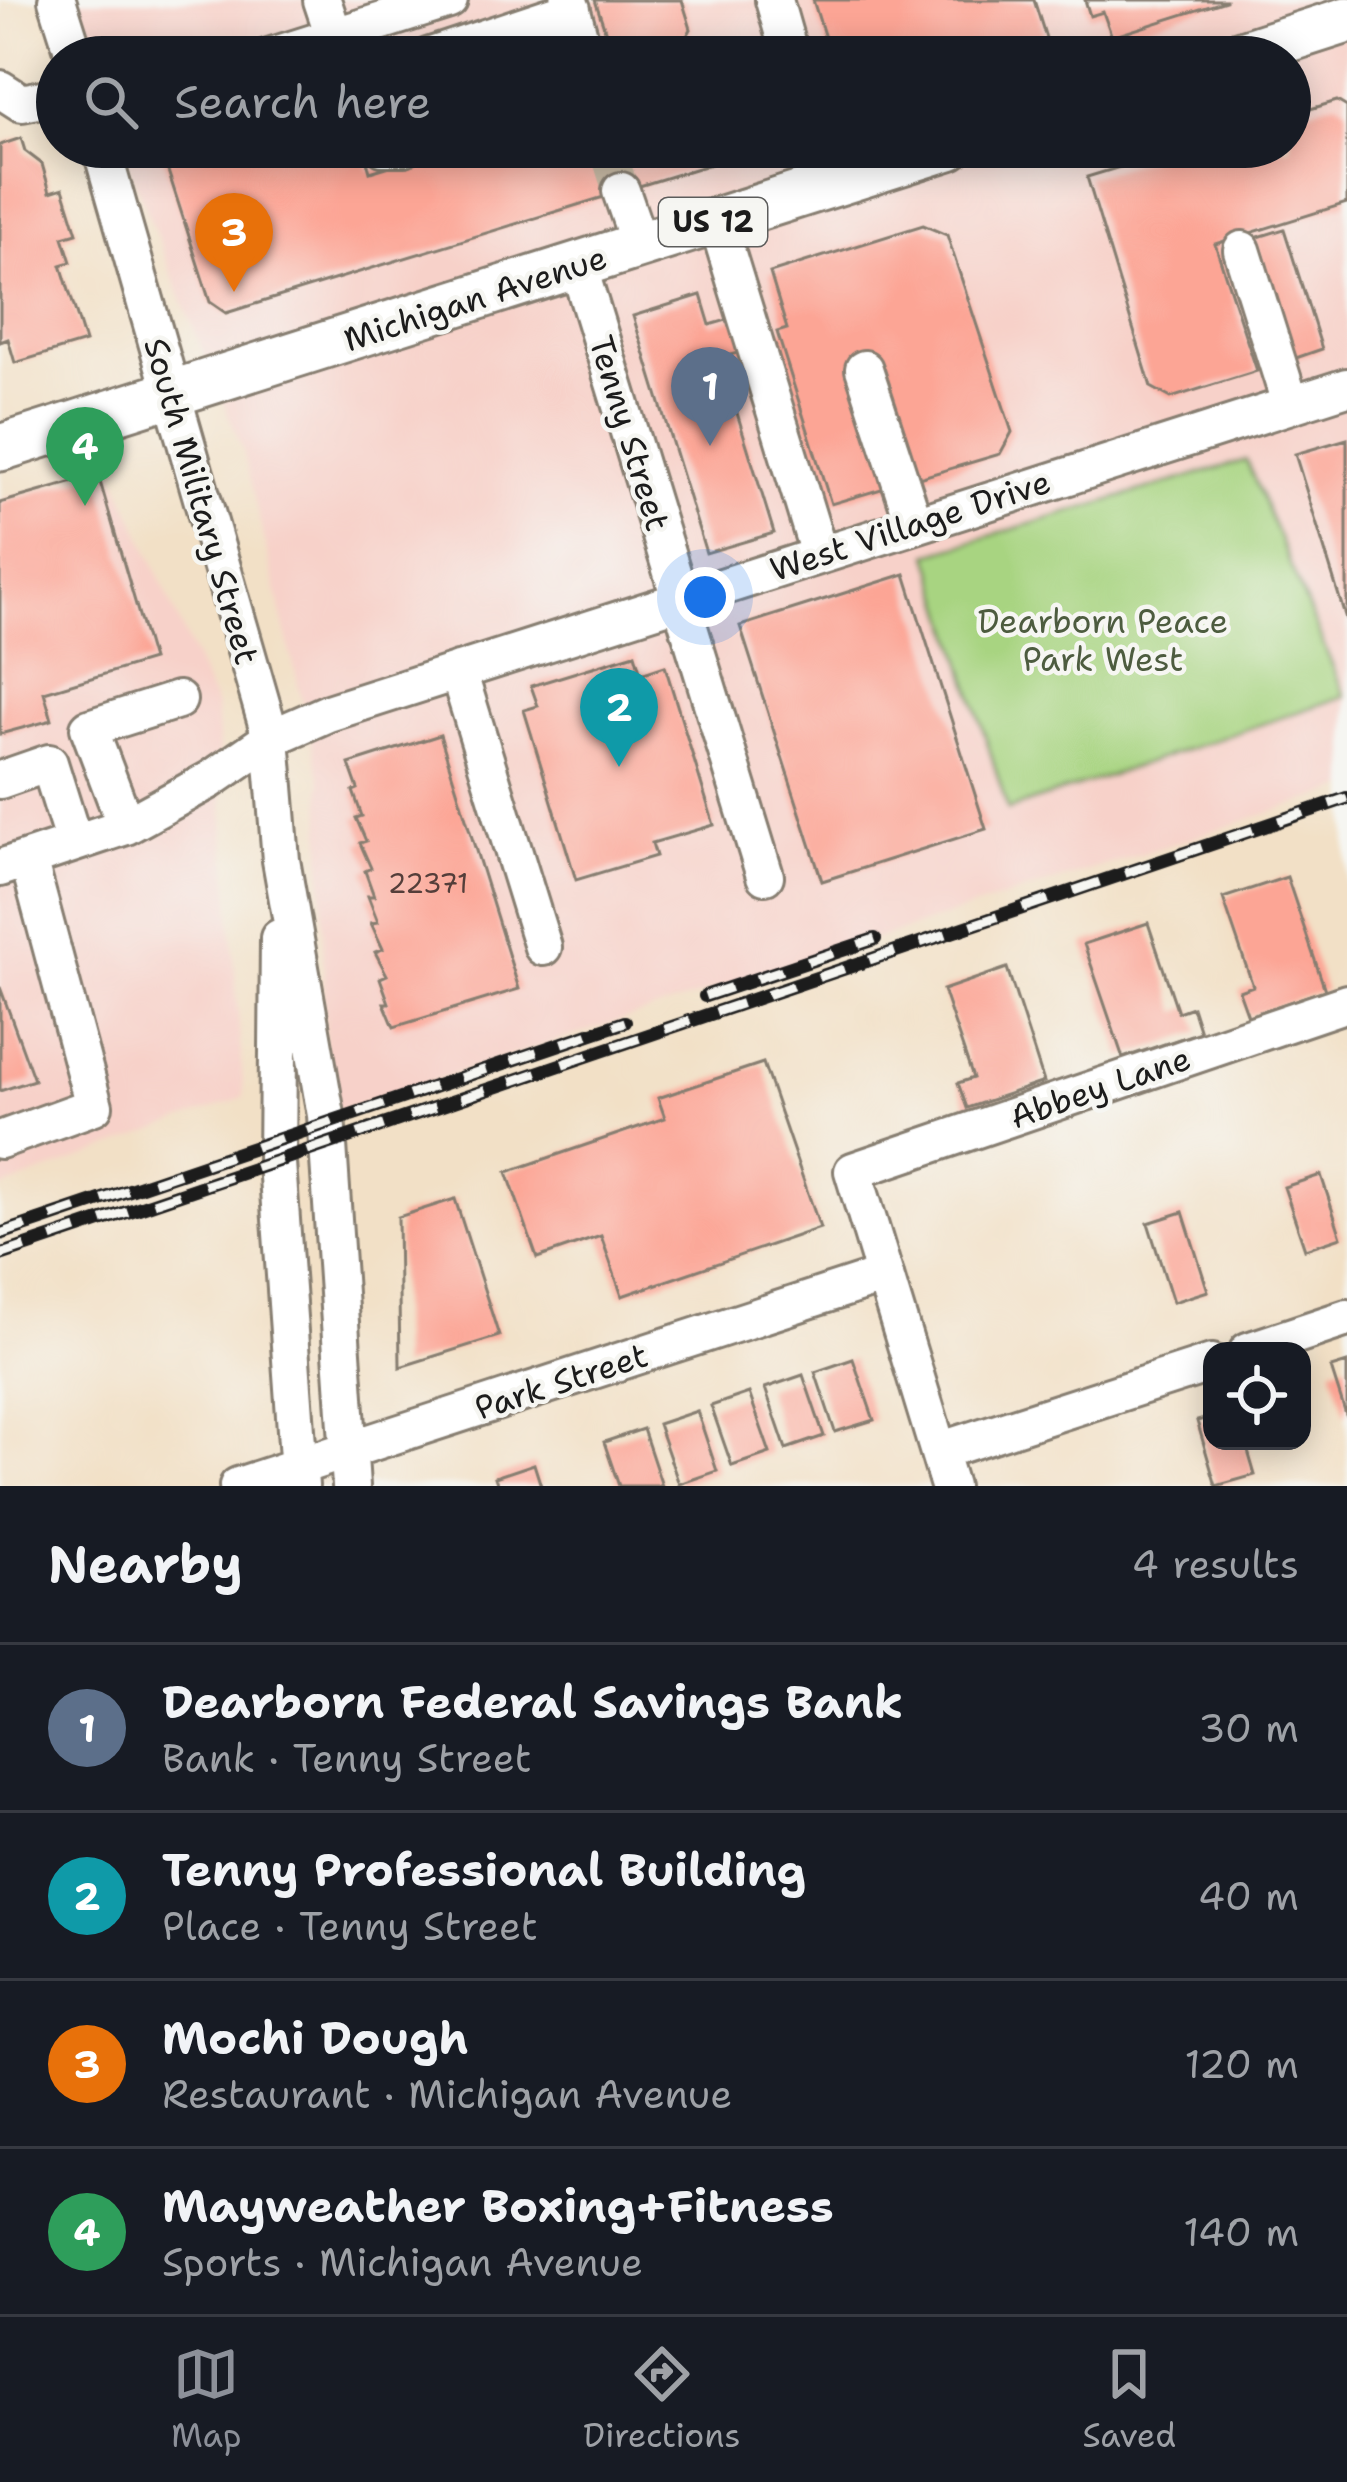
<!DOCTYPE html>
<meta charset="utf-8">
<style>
:root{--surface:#171b24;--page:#242831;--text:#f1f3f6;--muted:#9ea1a6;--line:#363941;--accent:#8c9099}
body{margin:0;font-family:"Shantell Sans",sans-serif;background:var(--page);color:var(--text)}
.controls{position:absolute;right:36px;bottom:36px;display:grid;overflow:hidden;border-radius:24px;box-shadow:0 6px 30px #0003}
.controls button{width:108px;height:108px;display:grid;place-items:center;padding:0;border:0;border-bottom:3px solid var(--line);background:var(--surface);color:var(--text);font:60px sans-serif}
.you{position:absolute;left:705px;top:597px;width:42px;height:42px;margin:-30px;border:9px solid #fff;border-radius:50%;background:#1a73e8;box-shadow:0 0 0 18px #1a73e833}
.badge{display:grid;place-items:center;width:78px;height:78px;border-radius:50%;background:var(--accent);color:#fff;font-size:39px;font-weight:700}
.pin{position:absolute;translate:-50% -99px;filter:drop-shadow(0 3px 6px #0008)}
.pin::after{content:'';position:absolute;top:63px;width:42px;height:36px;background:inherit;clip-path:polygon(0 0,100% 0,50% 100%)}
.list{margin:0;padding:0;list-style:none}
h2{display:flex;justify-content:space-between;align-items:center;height:156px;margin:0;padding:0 48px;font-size:51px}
h2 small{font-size:39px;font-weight:400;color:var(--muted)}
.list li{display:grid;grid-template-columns:78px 1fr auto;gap:36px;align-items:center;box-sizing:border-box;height:168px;padding:0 48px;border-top:3px solid var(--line)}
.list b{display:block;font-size:45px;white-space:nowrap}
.list p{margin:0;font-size:39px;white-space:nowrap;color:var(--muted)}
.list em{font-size:39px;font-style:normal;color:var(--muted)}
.icon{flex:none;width:66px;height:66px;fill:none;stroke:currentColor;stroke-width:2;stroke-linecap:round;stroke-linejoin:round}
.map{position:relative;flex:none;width:1347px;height:1486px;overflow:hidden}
.search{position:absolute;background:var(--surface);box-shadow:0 6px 30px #0003;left:36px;right:36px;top:36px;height:132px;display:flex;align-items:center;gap:30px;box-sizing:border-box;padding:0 42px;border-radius:66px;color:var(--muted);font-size:45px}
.sheet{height:828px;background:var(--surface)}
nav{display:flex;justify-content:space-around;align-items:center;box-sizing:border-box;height:168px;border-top:3px solid var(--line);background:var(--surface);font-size:33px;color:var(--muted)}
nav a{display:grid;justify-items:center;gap:6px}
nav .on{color:var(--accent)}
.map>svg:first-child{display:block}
</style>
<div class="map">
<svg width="1347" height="1486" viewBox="0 0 1347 1486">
<rect width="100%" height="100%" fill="#f6f6f2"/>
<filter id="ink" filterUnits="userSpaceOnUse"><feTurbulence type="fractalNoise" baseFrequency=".00833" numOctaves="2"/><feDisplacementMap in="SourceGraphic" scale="24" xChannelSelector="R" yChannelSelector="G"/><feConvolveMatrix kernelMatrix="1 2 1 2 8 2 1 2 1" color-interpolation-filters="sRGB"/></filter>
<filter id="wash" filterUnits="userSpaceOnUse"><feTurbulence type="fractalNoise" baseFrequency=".004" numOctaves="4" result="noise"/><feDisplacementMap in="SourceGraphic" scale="48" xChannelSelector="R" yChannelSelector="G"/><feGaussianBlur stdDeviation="2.7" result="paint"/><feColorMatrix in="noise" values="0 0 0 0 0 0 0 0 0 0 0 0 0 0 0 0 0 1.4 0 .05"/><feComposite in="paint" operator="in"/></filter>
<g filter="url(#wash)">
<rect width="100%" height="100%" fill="#f2e0c6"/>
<!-- built -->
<path fill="#f7d1c9" d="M62 0H1347V788L326 1115 321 781 243 451 121 147H1290V57H85Z
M112 467 216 707 244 1097 0 1189V500Z"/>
<!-- green -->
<path fill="#a8d481" stroke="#62784e" stroke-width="3" d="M1246 460 1345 696 1008 810 929 554Z"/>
<g id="blocks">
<!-- building -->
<path fill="#fca595" d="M595 0H682L691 29 675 57H614Z
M813 0H1034L1051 54 831 57Z
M1085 0H1226V1L1112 37 1103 12 1090 16Z
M1337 101 1347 107V203L1215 244 1257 371 1171 398 1151 387 1087 177 1186 147H1290V115Z
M21 138 25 151 42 164 50 192 63 188 77 233 63 237 71 262 61 265 85 342 15 363 8 339 0 342V145Z
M168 147H363L370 172 453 147 763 148 226 313 210 302 161 149Z
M923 225 947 235 1012 432 1000 454 831 504 777 332 787 329 770 273Z
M1284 229 1322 349 1293 359 1255 238Z
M701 295 710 325 761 310 771 343 720 358 774 533 706 553 633 316Z
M1347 439V619H1346L1295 454Z
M98 475 152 660 44 692 52 720 0 734V503Z
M905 574 986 829 822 881 740 626Z
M635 654 641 674 665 666 714 825 652 843 656 856 576 880 524 710 538 706 531 686Z
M440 735 519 989 394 1027 384 1003H389L380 978 387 975 375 952 383 949 371 923 378 922 368 896H374L365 871 371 868 360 843 366 841 356 818 362 816 353 791 358 789 349 764Z
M1287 877 1325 990 1248 1016 1239 991 1253 986 1223 898Z
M1148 923 1178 1012 1192 1007 1200 1032 1123 1058 1084 944Z
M1007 968 1044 1082 967 1108 958 1083 973 1078 943 990Z
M0 987 34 1080 0 1091Z
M763 1063 820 1228 622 1296 601 1236 537 1258 507 1172 665 1118 658 1098Z
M1321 1175 1341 1237 1305 1249 1284 1187Z
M455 1199 499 1336 400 1367 398 1217Z
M1183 1212 1208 1291 1173 1302 1148 1223Z
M853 1359 874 1420 835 1432 815 1372Z
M1347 1363V1415H1346L1331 1368Z
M803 1375 824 1436 786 1449 765 1388Z
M749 1393 770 1453 732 1466 711 1406Z
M697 1411 717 1471 679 1484 658 1424Z
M1212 1417V1441H1245L1255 1475 1216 1486 1197 1421Z
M643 1429 662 1486H619L604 1442Z
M534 1464 541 1486H498L495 1477Z"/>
</g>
</g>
<g filter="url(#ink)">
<use href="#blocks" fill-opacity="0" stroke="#877e71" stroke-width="3"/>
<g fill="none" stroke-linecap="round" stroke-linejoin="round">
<!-- minor-tunnel -->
<path stroke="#c7b9a4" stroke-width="36" stroke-dasharray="36 18" stroke-linecap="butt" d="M607 147 621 191"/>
<!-- minor casing -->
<g stroke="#877e71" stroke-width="42">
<path id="minor" d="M57 0 75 57
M322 0 334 36
M569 0 585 57
M774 0 788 49
M269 57 449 0
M428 57 572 9
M0 89 22 103 57 96
M101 147 271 738 281 860 326 1115 351 1486
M383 147H404
M819 147 831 185
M621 191 640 246
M717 221 819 554
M1242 250 1290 403
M578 265 765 876
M864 369 914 523
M458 671 543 947
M0 780 49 763 74 843
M126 826 89 728 178 700
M0 868 126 826 210 780 271 738 328 713 1347 387
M279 938 277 1163 300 1486
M0 1140 94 1106 28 859
M1248 1351 1347 1318
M939 1451 1212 1363
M238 1486 885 1275
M949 1486 853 1171 1347 1003"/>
</g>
<!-- major casing -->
<g stroke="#877e71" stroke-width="51">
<path id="major" d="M1232 57 1347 20
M0 448 949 147"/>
</g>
<!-- minor -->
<use href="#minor" stroke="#fff" stroke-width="36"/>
<!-- major -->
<use href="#major" stroke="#fff" stroke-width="45"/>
<!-- rail casing -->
<g stroke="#1c1c1c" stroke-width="14">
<path id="rail" d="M705 996 875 939
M0 1234 625 1022
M0 1255 1347 798"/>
</g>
<!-- rail -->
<use href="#rail" stroke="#f6f6f2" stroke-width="9" stroke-dasharray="27" stroke-linecap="butt"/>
</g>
</g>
<g text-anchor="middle" stroke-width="9" stroke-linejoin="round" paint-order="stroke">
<!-- number labels -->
<g font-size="27" fill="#543e3a">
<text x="428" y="893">22371</text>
</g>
<!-- shield labels -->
<rect fill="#f6f6f2" stroke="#5d5d5c" stroke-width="3" x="659" y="198" width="108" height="48" rx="9"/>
<g font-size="30" font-weight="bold" fill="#1c1c1c">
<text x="713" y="232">US 12</text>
</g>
<!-- street labels -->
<g font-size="33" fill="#1c1c1c" stroke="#f6f6f2">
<text transform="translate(475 298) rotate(-18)" y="12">Michigan Avenue</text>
<text transform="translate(630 433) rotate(73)" y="12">Tenny Street</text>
<text transform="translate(202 501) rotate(74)" y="12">South Military Street</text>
<text transform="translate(910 525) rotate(-18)" y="12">West Village Drive</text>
<text transform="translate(1100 1087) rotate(-19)" y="12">Abbey Lane</text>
<text transform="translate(561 1381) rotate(-18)" y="12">Park Street</text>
</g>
<!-- park labels -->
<g font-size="33" fill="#4d5c3f" stroke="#f6f6f2">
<text x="1103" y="633">Dearborn Peace<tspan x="1103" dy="38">Park West</tspan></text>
</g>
</g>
</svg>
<div class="controls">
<button><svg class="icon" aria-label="locate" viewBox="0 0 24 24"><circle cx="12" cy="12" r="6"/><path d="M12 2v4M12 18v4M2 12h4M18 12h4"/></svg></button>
</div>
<div class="you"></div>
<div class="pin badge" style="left:710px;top:446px;background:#5c6f8a">1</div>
<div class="pin badge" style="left:619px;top:767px;background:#0f9aa8">2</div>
<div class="pin badge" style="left:234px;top:292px;background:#e8710a">3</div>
<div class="pin badge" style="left:85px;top:506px;background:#2e9e5b">4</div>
<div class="search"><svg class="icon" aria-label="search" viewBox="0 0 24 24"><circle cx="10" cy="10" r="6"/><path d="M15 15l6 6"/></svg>Search here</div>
</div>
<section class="sheet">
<h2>Nearby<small>4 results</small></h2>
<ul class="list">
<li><span class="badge" style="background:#5c6f8a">1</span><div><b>Dearborn Federal Savings Bank</b><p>Bank · Tenny Street</p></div><em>30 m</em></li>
<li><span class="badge" style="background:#0f9aa8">2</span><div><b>Tenny Professional Building</b><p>Place · Tenny Street</p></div><em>40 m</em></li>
<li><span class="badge" style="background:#e8710a">3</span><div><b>Mochi Dough</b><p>Restaurant · Michigan Avenue</p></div><em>120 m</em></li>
<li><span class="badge" style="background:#2e9e5b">4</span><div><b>Mayweather Boxing+Fitness</b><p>Sports · Michigan Avenue</p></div><em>140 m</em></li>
</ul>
</section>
<nav>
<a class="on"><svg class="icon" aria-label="map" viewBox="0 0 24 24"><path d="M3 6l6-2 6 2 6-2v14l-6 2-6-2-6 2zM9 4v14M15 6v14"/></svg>Map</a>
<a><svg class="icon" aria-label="directions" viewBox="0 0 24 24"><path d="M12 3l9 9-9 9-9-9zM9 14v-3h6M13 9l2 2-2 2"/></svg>Directions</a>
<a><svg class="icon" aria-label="saved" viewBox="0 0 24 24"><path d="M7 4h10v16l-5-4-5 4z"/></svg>Saved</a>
</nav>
